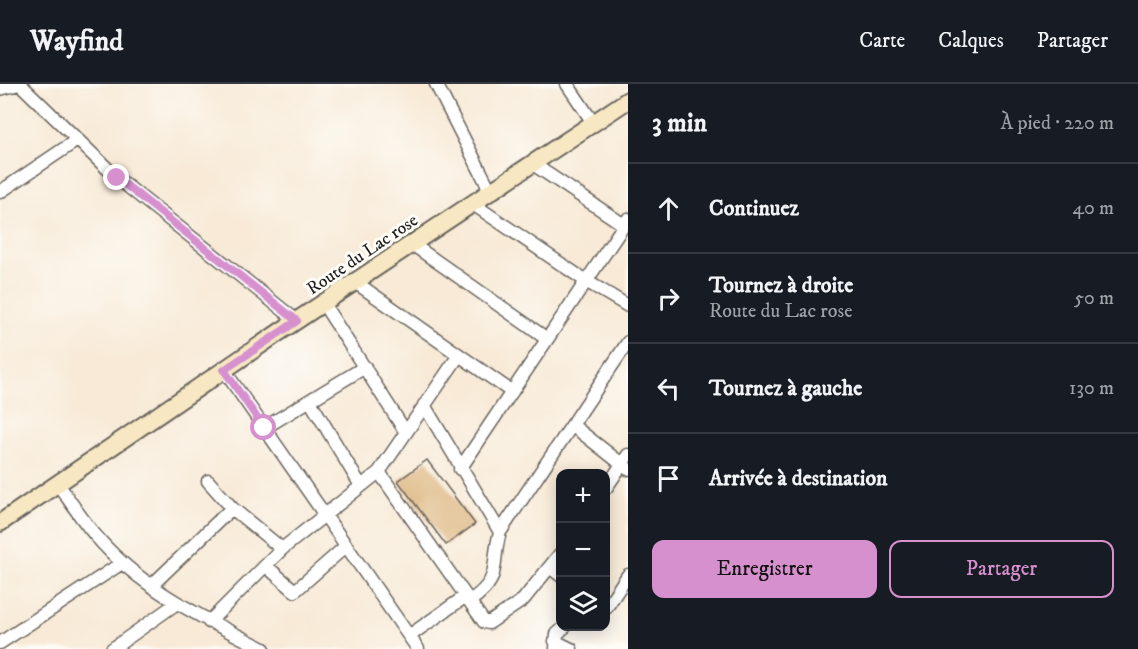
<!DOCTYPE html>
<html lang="fr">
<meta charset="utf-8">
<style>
:root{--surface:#171b24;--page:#242831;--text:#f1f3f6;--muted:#9ea1a6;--line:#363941;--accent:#d690ce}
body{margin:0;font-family:"IM FELL DW Pica",serif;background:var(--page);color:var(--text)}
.controls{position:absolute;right:18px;bottom:18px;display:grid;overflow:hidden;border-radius:12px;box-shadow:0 3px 15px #0003}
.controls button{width:54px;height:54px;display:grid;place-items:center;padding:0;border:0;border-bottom:2px solid var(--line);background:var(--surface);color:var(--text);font:30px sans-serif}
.stop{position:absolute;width:18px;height:18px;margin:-14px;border:4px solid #d690ce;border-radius:50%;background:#fff}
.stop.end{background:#d690ce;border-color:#fff;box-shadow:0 2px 6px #0008}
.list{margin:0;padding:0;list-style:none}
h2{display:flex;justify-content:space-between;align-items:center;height:78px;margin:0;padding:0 24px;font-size:26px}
h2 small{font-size:20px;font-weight:400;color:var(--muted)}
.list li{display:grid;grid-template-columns:39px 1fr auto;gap:18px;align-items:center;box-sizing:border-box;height:90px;padding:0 24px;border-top:2px solid var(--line)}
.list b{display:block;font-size:22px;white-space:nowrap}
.list p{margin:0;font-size:20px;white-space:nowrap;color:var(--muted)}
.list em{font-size:20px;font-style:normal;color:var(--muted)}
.actions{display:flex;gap:12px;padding:18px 24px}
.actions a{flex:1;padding:14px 0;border:2px solid var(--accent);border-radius:12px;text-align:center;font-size:21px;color:var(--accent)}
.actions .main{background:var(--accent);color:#111}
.icon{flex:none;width:33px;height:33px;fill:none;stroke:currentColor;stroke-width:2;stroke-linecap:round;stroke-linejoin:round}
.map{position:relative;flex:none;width:628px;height:565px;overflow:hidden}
header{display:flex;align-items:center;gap:36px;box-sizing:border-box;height:84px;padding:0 30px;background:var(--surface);border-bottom:2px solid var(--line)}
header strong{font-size:28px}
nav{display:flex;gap:33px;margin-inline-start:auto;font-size:21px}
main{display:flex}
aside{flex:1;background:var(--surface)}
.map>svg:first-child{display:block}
</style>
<header>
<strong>Wayfind</strong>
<nav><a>Carte</a><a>Calques</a><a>Partager</a></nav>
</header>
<main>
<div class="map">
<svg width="628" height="565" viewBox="0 0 628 565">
<rect width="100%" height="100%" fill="#fdfcf7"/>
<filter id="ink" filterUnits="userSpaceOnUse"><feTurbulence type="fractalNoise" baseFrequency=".0167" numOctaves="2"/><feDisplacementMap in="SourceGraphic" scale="12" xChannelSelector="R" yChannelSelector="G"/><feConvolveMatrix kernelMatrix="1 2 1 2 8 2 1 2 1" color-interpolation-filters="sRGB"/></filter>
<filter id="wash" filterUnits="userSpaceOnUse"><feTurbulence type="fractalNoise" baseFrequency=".008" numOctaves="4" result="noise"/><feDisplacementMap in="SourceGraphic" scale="24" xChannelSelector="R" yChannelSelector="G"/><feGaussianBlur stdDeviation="1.35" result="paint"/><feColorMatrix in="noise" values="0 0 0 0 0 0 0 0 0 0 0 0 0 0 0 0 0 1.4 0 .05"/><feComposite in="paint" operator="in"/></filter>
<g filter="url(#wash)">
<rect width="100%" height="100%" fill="#f8ead7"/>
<g id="blocks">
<!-- building -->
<path fill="#deb782" d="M427 376 475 440 446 461 398 397Z"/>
</g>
</g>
<g filter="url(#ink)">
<use href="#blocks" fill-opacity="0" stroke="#69645d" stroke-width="1.5"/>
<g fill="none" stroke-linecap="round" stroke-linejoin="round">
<!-- street casing -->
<g stroke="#69645d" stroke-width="15">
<path id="street" d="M20 0 117 94 297 237
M436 0 491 108
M567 0 594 40
M0 5 19 0
M533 80 624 141
M0 108 77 56
M473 120 586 197 628 222
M412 160 547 255
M355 198 512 308
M323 219 405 347
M224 286 418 565
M310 317 361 402
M424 321 500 448
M572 341 628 385
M264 344 365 283
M460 385 628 135
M379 388 484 538 489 539 523 516 560 470
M208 397 232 424
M58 400C70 417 82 436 96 452 141 505 203 534 264 565
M606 404 628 371
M266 482 295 507 346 462
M551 484 560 491
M151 502 232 424 282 465
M470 517C503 494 490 484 500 448L628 258
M606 524 628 491
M209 538 282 465 379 388 459 271
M409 552 466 512
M555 557 571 565
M0 559 122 479
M112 565 177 519
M556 565 557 550 566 542"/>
</g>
<!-- secondary casing -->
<g stroke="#69645d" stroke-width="20">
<path id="secondary" d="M0 439 281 247 628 16"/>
</g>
<!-- street -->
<use href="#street" stroke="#fff" stroke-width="12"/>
<!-- secondary -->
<use href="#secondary" stroke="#f7e8c3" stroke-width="16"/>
</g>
</g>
<g fill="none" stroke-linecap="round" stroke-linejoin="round" filter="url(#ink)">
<!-- route -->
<path stroke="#d690ce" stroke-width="8" d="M117 94 297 237 224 286 264 344"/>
</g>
<g text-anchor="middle" stroke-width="6" stroke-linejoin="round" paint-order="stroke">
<!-- street labels -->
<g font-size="18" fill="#1c1c1c" stroke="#fdfcf7">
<text transform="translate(362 170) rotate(-34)" y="6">Route du Lac rose</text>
</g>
</g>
</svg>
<div class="controls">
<button>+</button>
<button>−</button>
<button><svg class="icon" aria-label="layers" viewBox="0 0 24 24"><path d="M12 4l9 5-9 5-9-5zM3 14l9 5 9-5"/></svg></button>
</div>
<div class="stop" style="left:264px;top:344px"></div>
<div class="stop end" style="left:117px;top:94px"></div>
</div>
<aside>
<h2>3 min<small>À pied · 220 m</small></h2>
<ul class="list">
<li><svg class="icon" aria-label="ahead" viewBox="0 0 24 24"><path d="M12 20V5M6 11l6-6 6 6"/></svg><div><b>Continuez</b></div><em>40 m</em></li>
<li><svg class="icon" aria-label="right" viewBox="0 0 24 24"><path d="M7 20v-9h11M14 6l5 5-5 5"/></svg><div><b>Tournez à droite</b><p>Route du Lac rose</p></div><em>50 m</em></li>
<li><svg class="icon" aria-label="left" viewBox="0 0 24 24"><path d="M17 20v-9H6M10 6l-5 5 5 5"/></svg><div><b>Tournez à gauche</b></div><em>130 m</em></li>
<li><svg class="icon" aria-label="arrive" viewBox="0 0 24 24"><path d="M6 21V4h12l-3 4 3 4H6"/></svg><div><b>Arrivée à destination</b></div></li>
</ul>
<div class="actions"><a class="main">Enregistrer</a><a>Partager</a></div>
</aside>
</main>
